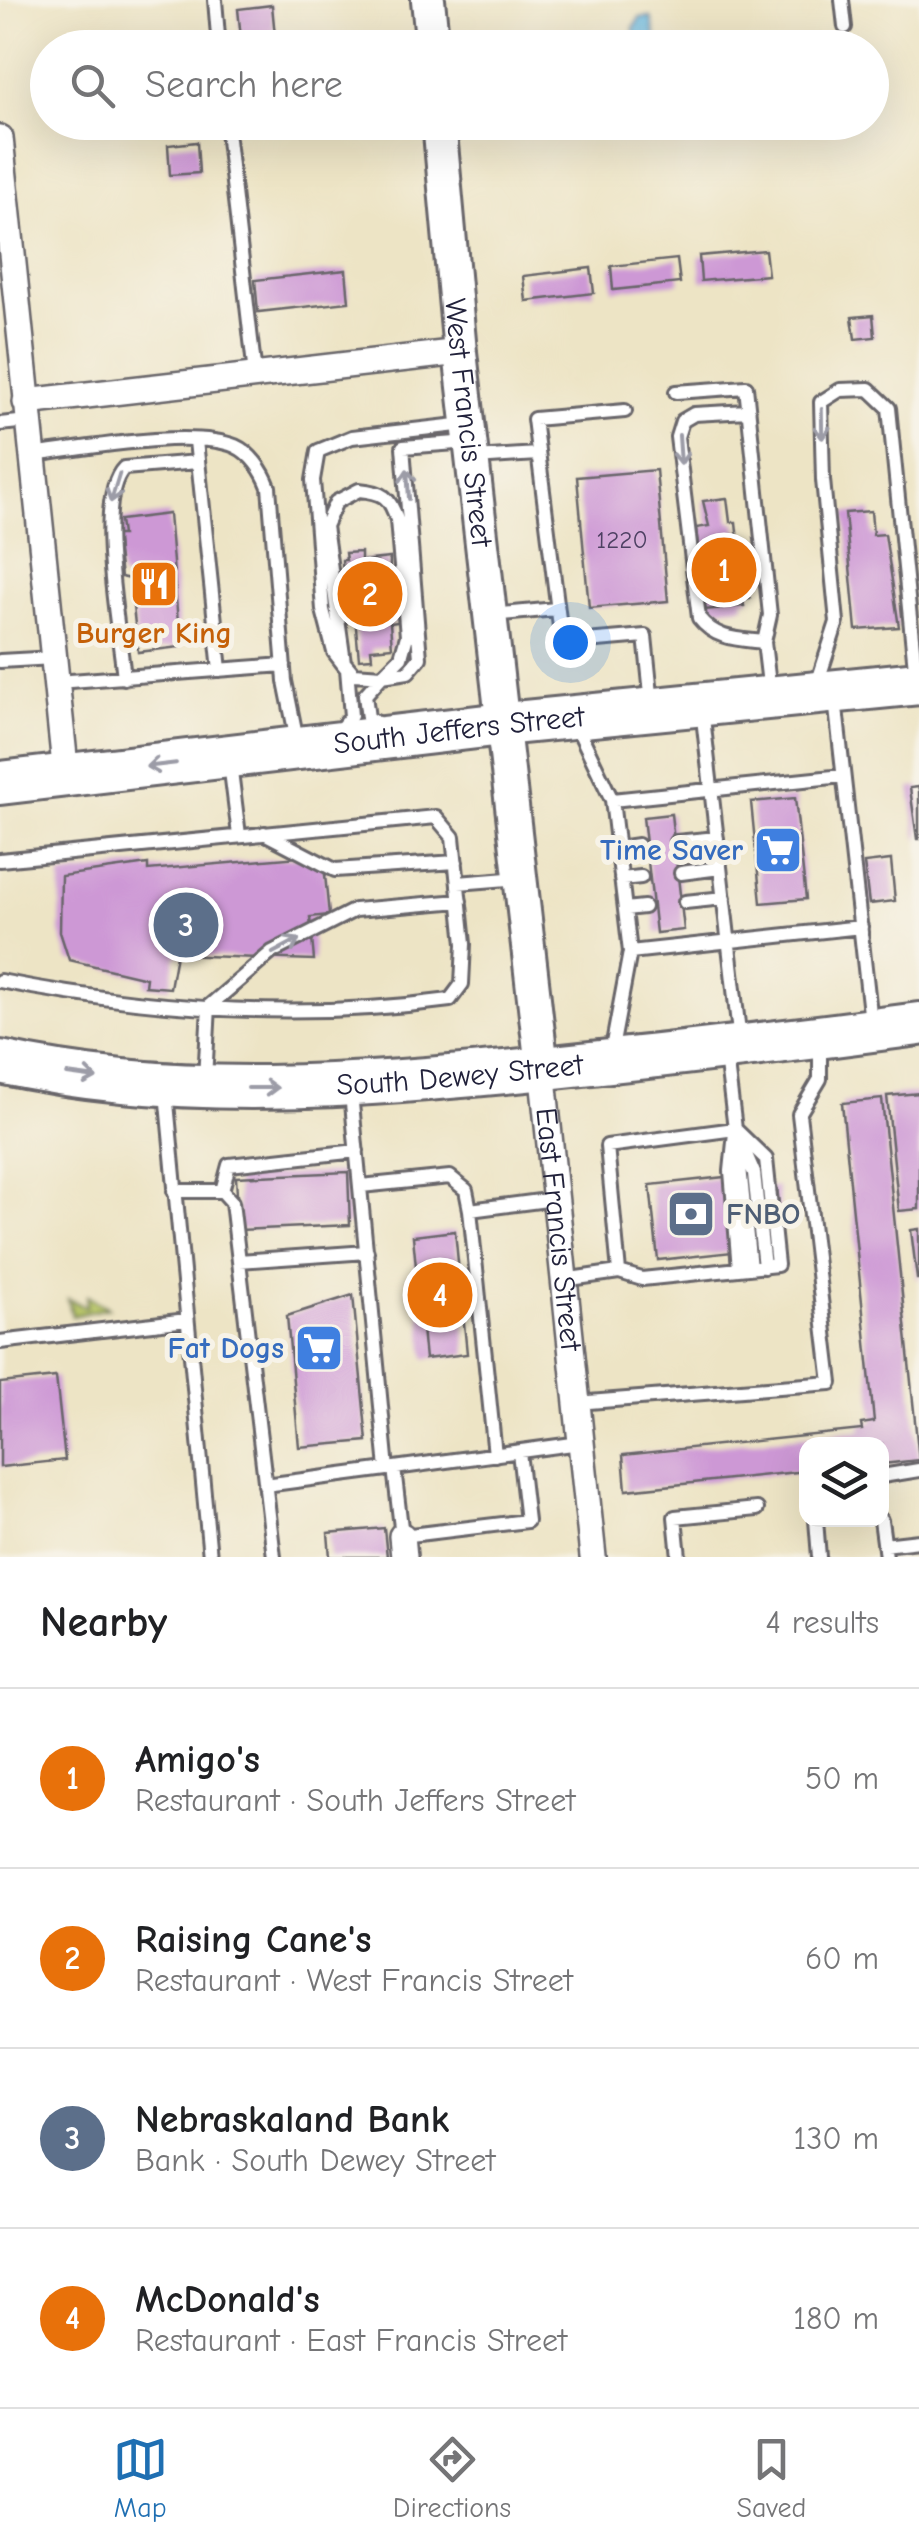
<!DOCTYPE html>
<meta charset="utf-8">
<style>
:root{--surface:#fff;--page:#f2f2f2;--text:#202124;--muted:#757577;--line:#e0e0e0;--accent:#1f6fb2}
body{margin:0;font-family:"Comic Neue",sans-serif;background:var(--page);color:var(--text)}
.controls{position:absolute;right:30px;bottom:30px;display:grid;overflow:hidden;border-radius:20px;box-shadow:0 10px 40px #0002}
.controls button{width:90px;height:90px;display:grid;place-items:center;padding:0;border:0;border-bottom:2px solid var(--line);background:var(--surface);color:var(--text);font:50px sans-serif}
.you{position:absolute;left:570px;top:642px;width:35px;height:35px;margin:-25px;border:8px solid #fff;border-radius:50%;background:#1a73e8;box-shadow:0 0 0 15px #1a73e833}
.badge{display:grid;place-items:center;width:65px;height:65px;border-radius:50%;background:var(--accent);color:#fff;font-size:32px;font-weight:700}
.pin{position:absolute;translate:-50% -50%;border:5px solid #fff;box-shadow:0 2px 10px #0006}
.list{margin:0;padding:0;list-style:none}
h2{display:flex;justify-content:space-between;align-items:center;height:130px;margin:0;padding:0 40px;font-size:42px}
h2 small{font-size:32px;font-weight:400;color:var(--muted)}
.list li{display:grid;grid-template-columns:65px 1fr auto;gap:30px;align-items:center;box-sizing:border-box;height:180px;padding:0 40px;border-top:2px solid var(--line)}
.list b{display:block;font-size:38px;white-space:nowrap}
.list p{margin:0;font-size:32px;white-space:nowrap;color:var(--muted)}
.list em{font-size:32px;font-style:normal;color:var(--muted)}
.icon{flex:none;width:55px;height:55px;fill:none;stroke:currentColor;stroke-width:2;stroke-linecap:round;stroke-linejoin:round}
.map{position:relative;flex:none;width:919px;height:1557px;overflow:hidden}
.search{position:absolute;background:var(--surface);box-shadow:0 10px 40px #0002;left:30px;right:30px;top:30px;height:110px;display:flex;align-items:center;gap:25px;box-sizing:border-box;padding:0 35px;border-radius:55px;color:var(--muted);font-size:38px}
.sheet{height:850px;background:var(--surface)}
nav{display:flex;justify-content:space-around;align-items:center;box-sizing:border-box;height:140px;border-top:2px solid var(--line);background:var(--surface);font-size:28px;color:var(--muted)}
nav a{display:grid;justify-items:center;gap:5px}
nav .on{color:var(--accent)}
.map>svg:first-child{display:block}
</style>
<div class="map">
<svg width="919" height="1557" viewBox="0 0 919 1557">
<rect width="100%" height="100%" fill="#f7f3e8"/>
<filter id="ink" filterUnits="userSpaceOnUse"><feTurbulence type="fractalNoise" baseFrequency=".01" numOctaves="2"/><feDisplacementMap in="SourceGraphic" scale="20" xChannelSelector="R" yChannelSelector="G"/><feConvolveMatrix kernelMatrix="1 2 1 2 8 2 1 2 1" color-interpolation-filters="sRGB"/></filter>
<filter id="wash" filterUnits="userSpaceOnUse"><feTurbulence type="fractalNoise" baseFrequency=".0048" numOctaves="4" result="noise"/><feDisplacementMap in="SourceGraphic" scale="40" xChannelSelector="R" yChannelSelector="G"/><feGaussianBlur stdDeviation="2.25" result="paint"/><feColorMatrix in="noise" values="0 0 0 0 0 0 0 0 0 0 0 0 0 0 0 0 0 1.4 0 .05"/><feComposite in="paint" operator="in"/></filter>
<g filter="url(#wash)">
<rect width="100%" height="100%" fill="#ede4c5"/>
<!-- green -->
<path fill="#b7c568" stroke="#6c7452" stroke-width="2.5" d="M87 1296 108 1308 72 1316 68 1299 86 1307Z"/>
<!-- water -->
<path fill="#65b8e1" stroke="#446d8e" stroke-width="2.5" d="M651 17 658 47H634V27L640 18Z"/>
<g id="blocks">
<!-- building -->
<path fill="#cd98d5" d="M272 5 276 46 242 48 238 9Z
M197 142 199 173 170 175 168 145Z
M765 250 768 275 701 281 699 256Z
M677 259 680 283 613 290 611 266Z
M591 268 594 293 526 301 523 276Z
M346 270 349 302 258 312 255 280Z
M873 315 875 337 855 339 852 317Z
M656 470 668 601 589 608 577 477Z
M727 498 730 522H736L738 541 743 540 750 599 743 600 744 606 705 610 696 528 709 526 703 501Z
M871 511 873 535 885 534 899 627 856 630 845 513Z
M169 514 180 647 138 652 130 579 121 577 116 535H122L120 520Z
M361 552V561L390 558 389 609H397L398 622 390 623 392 647 371 649 372 658 359 659 351 575 343 576 342 560H346L345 553Z
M919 787V839H917L910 788Z
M795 798 806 899 761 903 751 802Z
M671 814 684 930 656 933 643 817Z
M323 855 329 915 310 917 314 960 176 955 170 988 145 986 146 978 69 960 60 932 61 876 148 864V870Z
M891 860 895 901 869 904 864 863Z
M919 1093V1209L899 1211 887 1096Z
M882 1099 919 1460 882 1464V1444H806V1471L626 1490 623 1455 862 1430 861 1424 874 1422 842 1103Z
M348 1172 350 1225 239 1230 236 1177Z
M725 1177 726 1193 777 1187 782 1230 731 1235 733 1252 658 1260 650 1185Z
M919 1229V1279H917L911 1230Z
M455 1231 467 1354 425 1359 413 1236Z
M353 1295 367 1441 299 1447 287 1316Z
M56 1377 65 1460 0 1467V1383Z
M384 1528 387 1557H330L328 1533Z"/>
</g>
</g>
<g filter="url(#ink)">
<use href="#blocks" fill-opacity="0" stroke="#69666b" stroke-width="2.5"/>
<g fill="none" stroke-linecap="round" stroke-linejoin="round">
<!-- service casing -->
<g stroke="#69666b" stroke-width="18">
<path id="service" d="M215 0 219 48
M842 0 845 27
M226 122 255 375
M676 392 746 387 770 615 764 642 770 693
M625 411 534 419 562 643 645 636 652 704
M748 411 694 414 682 421 677 437 699 618C716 640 738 639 764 642
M0 424 28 421
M196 441 220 670
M32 455C80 449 191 428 235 446 251 453 263 471 269 487L285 681 297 740
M475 458 538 454
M359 490C383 492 390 497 397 520L407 636 401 657 382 676 354 674 344 662 325 526 336 502Z
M491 615 556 609
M0 661 54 658
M124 678C120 633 93 499 124 468L198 462
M57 682 284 665
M816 687 837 622 823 480 821 402 840 390 869 389 889 408 916 678
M835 699 871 1022
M702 709 740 1042
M576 725 612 800 630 952 611 1054
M383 726 368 718 365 695 382 676 408 672 420 658 403 447 470 442
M337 733 351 716 347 669 334 652 323 610 313 480 318 451 352 437 466 424
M230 763 239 835
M612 800 843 776
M264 833 335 870 456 862
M676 842 717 838
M618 848 638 845
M0 860 436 817 453 837 464 944 462 984 450 1000C302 1020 147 1010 0 981
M681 873 720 868
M621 879 641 877
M458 883 520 878
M685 902 724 898
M625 909 644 907
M630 952 861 927
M205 1079 209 1006 272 952 355 910 460 901
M166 1092 210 1557
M351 1093 387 1469 580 1443
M735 1132 731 1171 739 1269
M738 1136 754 1173 764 1267
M738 1146 750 1268
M361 1186 450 1177 466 1190 470 1210 555 1199
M174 1191H222L232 1202 274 1557
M222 1191 229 1165 357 1151
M470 1210 495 1455
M239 1261 367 1252
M619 1272 642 1279 777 1265 766 1159 735 1129
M563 1280 619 1272 607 1146 735 1129 726 1056
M0 1342 187 1320
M576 1403 831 1383 799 1114 820 1079V1045
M394 1468 402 1536 527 1521 519 1452
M882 1476 919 1470
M265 1485 387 1469
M816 1520 819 1557
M881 1520 886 1557
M884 1545 919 1541
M679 1557 675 1517 757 1509"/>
</g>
<!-- minor casing -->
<g stroke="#69666b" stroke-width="30">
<g id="minor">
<path d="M0 138 66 776"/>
<path d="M26 402 460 352"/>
<path id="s1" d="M542 1068 593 1557"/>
<path d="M402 1536 404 1557"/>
</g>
</g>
<!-- tertiary casing -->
<g stroke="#69666b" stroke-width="38">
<g id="tertiary">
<path d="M428 0 433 48"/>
<path id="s2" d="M439 122 460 352 542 1068"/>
</g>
</g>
<!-- trunk casing -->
<g stroke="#69666b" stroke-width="48">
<g id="trunk">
<path id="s3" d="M0 783 503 724 919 683"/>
<path id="s4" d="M0 1062C177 1101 357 1087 535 1069 663 1056 791 1041 919 1024"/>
</g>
</g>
<!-- service -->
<use href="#service" stroke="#fff" stroke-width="12"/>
<!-- minor -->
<use href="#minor" stroke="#fff" stroke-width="25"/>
<!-- tertiary -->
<use href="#tertiary" stroke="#fff" stroke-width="32"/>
<!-- trunk -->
<use href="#trunk" stroke="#fff" stroke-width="42"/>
</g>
<!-- one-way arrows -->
<defs><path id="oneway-shaft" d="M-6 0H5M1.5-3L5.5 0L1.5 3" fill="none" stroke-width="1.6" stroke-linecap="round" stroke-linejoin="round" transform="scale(2.5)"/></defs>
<g stroke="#9c9ca7">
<use href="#oneway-shaft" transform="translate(822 424) rotate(89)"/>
<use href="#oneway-shaft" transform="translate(680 450) rotate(86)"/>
<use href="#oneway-shaft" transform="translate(408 484) rotate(-94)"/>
<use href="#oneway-shaft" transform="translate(115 488) rotate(107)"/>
<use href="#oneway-shaft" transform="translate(161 765) rotate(173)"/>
<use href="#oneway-shaft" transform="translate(286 946) rotate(-28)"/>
<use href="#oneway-shaft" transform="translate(82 1076) rotate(8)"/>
<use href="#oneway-shaft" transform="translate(263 1088)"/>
</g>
</g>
<!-- icons -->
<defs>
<g id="restaurant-square" transform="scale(2.5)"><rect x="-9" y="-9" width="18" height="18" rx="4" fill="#e8710a" stroke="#f7f3e8"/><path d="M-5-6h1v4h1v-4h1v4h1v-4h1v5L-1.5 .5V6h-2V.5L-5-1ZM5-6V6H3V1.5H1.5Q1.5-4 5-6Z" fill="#fff"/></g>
<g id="supermarket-square" transform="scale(2.5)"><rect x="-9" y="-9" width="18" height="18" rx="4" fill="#3f7fe0" stroke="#f7f3e8"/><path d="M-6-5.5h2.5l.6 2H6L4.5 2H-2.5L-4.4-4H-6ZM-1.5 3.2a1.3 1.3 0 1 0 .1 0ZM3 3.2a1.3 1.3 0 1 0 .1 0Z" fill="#fff"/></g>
<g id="bank-square" transform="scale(2.5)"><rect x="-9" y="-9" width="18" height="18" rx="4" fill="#5c6f8a" stroke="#f7f3e8"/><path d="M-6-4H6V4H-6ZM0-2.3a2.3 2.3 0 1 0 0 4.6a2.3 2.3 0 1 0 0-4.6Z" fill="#fff"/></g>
</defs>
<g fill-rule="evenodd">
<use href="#restaurant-square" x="154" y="584"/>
<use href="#supermarket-square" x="778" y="850"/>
<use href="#bank-square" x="691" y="1214"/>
<use href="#supermarket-square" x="319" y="1348"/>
</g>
<g text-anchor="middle" stroke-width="10" stroke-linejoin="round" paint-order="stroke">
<!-- number labels -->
<g font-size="25" fill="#4d4062">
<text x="622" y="548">1220</text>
</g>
<!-- street labels -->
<g font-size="30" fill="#22223b" stroke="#f7f3e8">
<text dy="10" stroke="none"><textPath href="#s2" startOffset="302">West Francis Street</textPath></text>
<text dy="10" stroke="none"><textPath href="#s3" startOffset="462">South Jeffers Street</textPath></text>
<text dy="10" stroke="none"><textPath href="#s4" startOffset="462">South Dewey Street</textPath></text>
<text dy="10" stroke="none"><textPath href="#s1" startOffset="162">East Francis Street</textPath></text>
</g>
<!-- food labels -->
<g font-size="30" font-weight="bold" fill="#c56008" stroke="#f7f3e8">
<text x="154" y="643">Burger King</text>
</g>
<!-- shop labels -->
<g font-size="30" font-weight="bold" fill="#366cbe" stroke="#f7f3e8" text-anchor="end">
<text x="743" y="860">Time Saver</text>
<text x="284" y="1358">Fat Dogs</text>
</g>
<!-- service labels -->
<g font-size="30" font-weight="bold" fill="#4e5e75" stroke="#f7f3e8" text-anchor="start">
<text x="726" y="1224">FNBO</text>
</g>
</g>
</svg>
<div class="controls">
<button><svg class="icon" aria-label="layers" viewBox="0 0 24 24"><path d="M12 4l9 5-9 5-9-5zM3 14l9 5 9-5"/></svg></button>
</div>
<div class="you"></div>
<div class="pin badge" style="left:724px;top:570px;background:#e8710a">1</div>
<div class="pin badge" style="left:370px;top:594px;background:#e8710a">2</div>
<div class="pin badge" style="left:186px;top:925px;background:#5c6f8a">3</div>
<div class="pin badge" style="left:440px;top:1295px;background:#e8710a">4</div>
<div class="search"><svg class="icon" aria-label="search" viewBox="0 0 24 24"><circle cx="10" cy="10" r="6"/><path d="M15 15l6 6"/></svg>Search here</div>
</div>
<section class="sheet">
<h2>Nearby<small>4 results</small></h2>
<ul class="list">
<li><span class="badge" style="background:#e8710a">1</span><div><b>Amigo's</b><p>Restaurant · South Jeffers Street</p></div><em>50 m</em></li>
<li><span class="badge" style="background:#e8710a">2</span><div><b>Raising Cane's</b><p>Restaurant · West Francis Street</p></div><em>60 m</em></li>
<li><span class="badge" style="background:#5c6f8a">3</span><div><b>Nebraskaland Bank</b><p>Bank · South Dewey Street</p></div><em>130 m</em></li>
<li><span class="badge" style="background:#e8710a">4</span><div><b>McDonald's</b><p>Restaurant · East Francis Street</p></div><em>180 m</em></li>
</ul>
</section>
<nav>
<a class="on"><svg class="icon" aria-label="map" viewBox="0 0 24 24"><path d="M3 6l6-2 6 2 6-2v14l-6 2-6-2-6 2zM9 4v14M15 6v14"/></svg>Map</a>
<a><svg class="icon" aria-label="directions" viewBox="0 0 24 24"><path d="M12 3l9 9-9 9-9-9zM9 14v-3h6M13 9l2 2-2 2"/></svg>Directions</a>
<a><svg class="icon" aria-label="saved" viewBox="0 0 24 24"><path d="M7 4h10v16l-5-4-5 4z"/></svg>Saved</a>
</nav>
